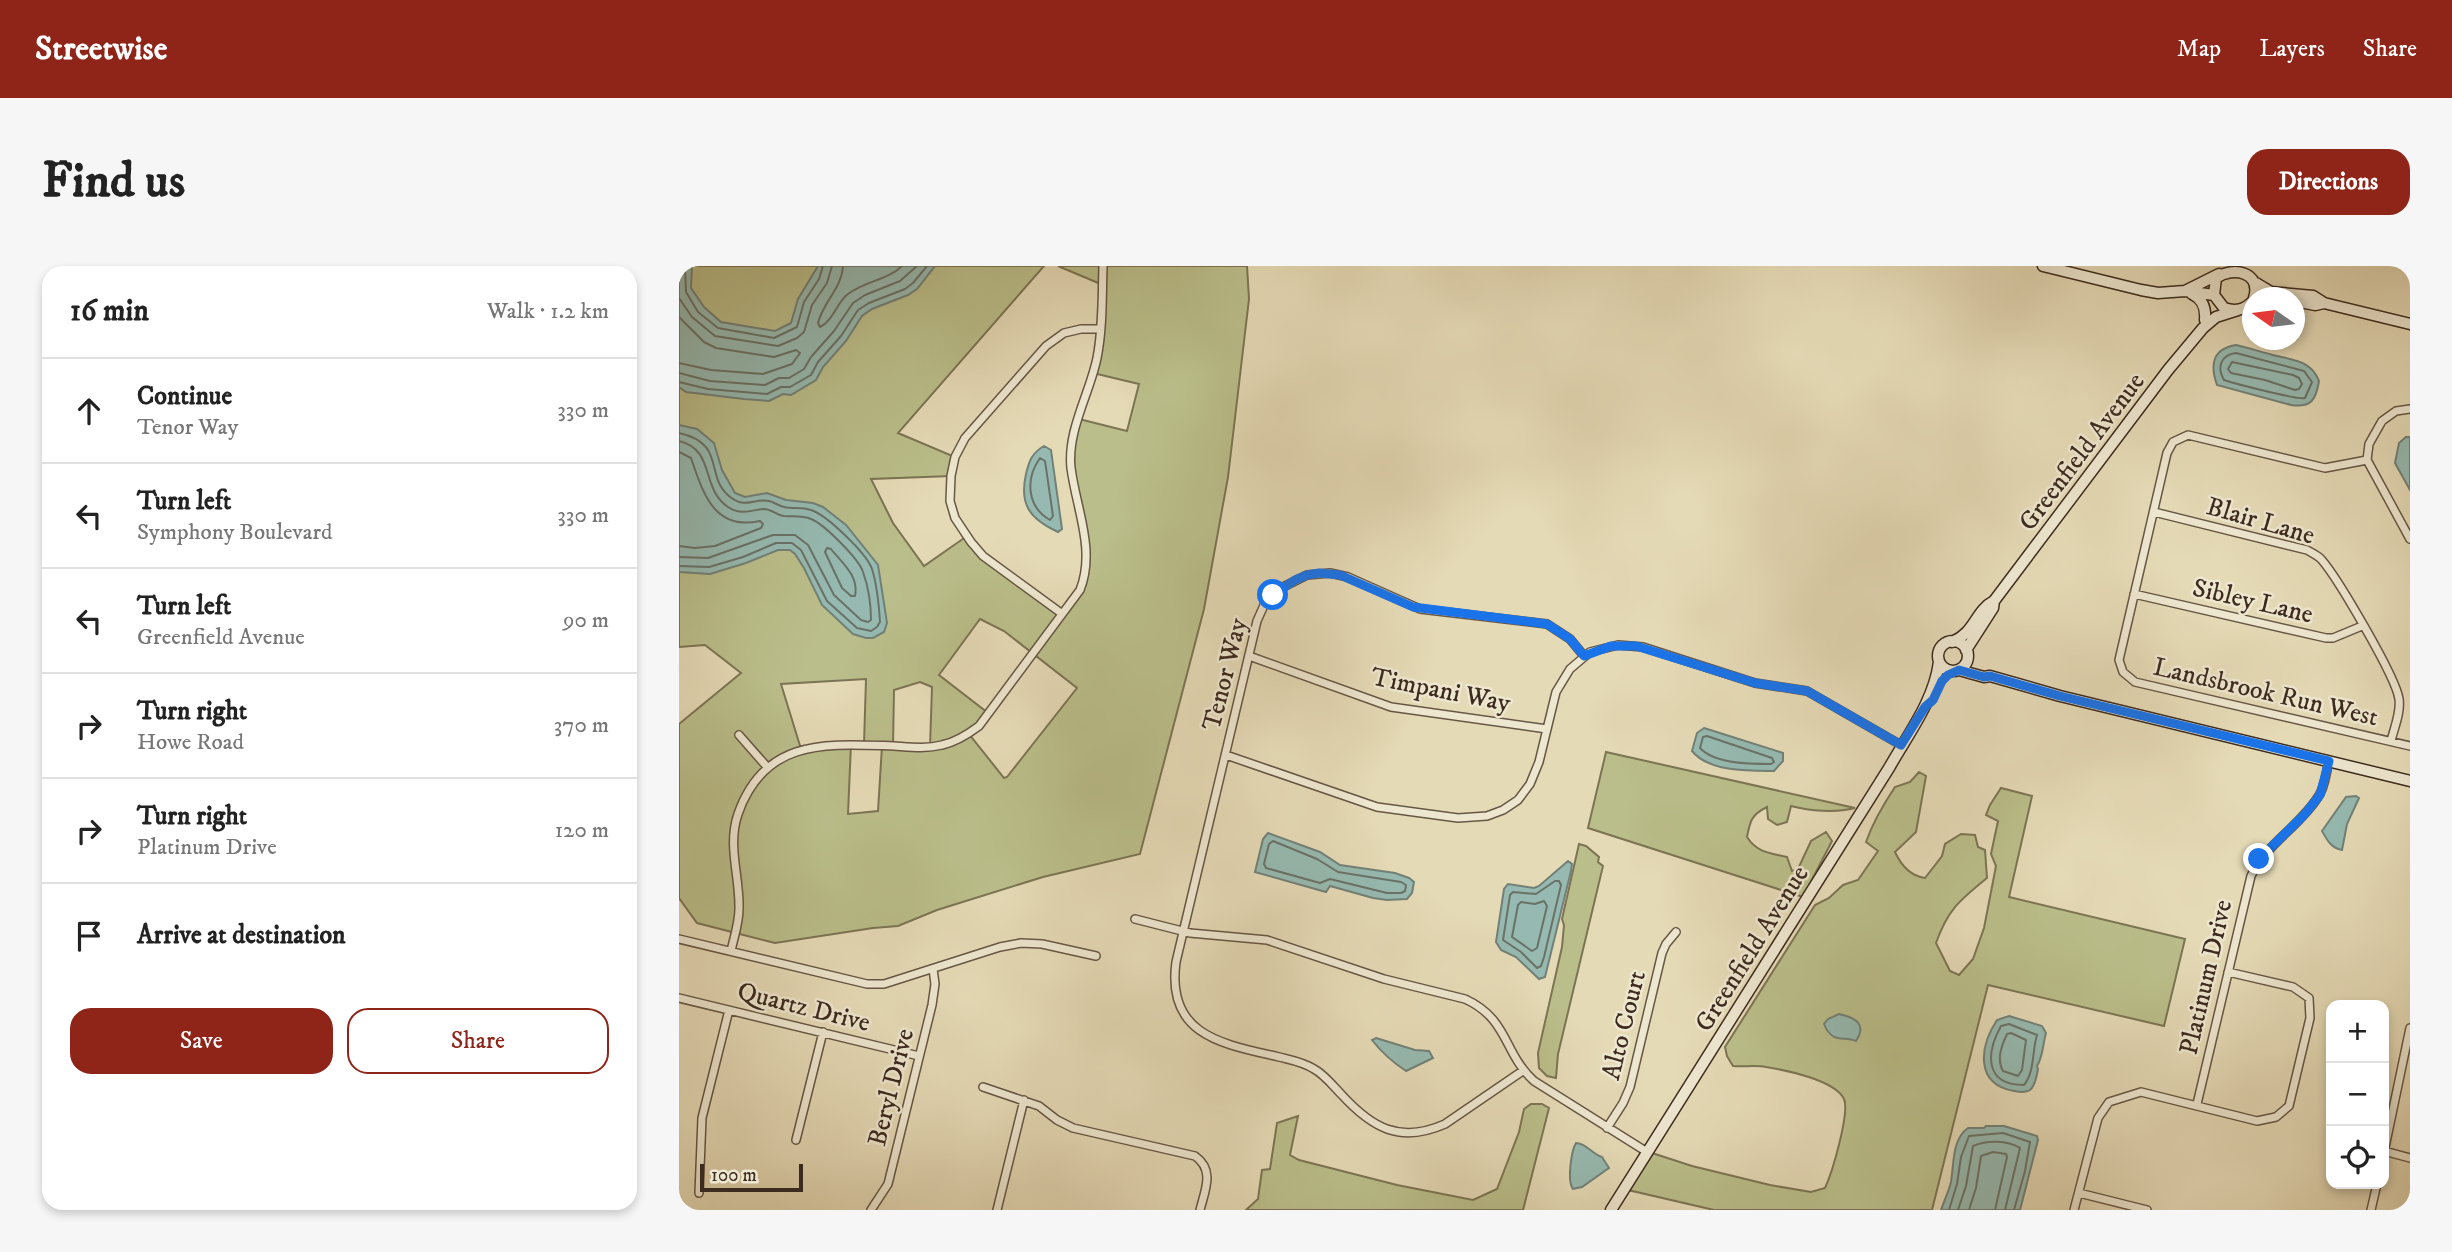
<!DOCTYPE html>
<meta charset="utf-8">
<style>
:root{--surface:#fff;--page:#f6f6f6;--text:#222;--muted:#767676;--line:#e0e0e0;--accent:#8f2418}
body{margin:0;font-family:"IM FELL DW Pica",serif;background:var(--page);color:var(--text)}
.controls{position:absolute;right:21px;bottom:21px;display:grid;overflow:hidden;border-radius:14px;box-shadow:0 4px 10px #0003}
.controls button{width:63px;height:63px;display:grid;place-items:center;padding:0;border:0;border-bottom:2px solid var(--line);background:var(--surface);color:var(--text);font:35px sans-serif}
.compass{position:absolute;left:1563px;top:21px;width:63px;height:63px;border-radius:50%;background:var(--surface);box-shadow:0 4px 10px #0003;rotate:284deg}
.scale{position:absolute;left:21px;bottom:18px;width:103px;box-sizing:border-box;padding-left:7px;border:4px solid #3d2b1f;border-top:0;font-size:19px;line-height:24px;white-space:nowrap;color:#3d2b1f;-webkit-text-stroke:5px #eee7d0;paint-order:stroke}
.stop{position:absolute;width:21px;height:21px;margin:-16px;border:5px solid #1a73e8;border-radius:50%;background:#fff}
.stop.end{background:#1a73e8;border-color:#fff;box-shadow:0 2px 7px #0008}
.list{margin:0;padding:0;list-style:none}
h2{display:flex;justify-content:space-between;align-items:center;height:91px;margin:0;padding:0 28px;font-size:30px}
h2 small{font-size:23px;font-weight:400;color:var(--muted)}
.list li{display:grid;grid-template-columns:46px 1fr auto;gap:21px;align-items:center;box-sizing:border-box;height:105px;padding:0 28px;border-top:2px solid var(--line)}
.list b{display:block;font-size:26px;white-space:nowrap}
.list p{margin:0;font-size:23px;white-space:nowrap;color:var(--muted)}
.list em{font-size:23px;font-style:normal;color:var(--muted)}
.actions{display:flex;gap:14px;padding:21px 28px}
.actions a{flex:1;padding:16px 0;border:2px solid var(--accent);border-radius:21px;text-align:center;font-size:24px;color:var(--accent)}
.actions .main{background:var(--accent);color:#fff}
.icon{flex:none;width:38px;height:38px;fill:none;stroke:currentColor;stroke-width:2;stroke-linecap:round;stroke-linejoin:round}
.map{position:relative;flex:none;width:1731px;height:944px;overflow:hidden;border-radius:21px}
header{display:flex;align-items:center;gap:42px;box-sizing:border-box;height:98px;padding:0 35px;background:var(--accent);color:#fff}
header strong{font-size:33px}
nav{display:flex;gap:38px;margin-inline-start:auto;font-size:24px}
.intro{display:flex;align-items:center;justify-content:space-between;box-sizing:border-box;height:168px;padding:0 42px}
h1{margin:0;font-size:49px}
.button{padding:18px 32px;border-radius:21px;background:var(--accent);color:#fff;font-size:24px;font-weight:700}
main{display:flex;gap:42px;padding:0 42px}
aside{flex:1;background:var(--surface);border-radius:21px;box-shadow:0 4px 10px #0003}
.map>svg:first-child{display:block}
</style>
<header>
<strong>Streetwise</strong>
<nav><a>Map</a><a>Layers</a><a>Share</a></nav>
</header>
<div class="intro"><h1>Find us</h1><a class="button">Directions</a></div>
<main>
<aside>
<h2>16 min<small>Walk · 1.2 km</small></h2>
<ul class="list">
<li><svg class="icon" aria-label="ahead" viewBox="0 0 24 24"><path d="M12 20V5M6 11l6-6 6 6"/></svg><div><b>Continue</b><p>Tenor Way</p></div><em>330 m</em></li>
<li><svg class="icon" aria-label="left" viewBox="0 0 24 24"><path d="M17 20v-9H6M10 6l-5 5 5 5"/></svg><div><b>Turn left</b><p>Symphony Boulevard</p></div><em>330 m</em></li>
<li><svg class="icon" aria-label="left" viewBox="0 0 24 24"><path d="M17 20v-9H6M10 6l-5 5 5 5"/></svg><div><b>Turn left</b><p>Greenfield Avenue</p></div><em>90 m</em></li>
<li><svg class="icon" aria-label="right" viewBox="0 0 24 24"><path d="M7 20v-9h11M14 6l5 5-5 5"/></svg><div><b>Turn right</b><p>Howe Road</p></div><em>370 m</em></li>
<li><svg class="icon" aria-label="right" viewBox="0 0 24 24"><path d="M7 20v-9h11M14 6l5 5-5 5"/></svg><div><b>Turn right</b><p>Platinum Drive</p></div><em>120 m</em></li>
<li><svg class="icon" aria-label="arrive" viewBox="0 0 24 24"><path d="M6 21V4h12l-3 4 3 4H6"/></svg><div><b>Arrive at destination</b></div></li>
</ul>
<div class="actions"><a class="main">Save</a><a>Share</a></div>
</aside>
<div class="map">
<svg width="1731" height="944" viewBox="0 0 1731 944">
<rect width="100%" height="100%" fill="#e5dab6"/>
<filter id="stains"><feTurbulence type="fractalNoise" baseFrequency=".00286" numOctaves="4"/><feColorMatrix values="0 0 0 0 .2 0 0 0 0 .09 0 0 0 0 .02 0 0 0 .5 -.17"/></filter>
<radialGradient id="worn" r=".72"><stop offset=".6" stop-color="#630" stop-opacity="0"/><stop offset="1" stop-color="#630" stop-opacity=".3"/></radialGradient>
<!-- green -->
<path fill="#babe8a" stroke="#7c7454" stroke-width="2" fill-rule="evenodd" d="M0 0H365L219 167 276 191 272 210 192 213 214 257 245 300 288 270 304 290 382 347 401 324 407 286 392 199 400 153 448 165 460 118 414 107 418 92 424 19 379 0H568L570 33 549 211 525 343 461 588 364 611 258 644 219 660 194 662 96 677 18 657 0 632V458L62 407 26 379 0 381ZM301 353 325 365 398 422 328 511 325 512 290 468 309 447 260 409ZM187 413 185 478 203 480 199 545 169 548 172 478 122 483 102 418ZM241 416 253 421 251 481 214 480 215 424Z
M927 486 1176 542C1156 547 1131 545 1112 540L1108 556 1098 559 1089 553 1088 541C1072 549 1071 555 1068 571 1078 587 1092 587 1108 591L1113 605 1119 603 1132 575 1147 566 1153 575 1124 631 909 562Z
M1240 506 1247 510 1237 566 1216 586C1222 599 1231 610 1246 612L1263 590 1266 578 1282 568 1296 569 1299 581 1306 584 1308 612C1281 634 1269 643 1257 677L1271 705 1280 709 1294 693 1305 662 1317 600 1312 588 1319 555 1307 549 1311 539 1322 522 1353 530 1330 631 1506 673 1485 760 1309 719 1253 944H1035L949 924 973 887 1013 900 1091 919 1132 926 1146 922C1153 907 1171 847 1165 833 1156 814 1106 804 1087 801 1076 799 1065 801 1054 800L1048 790 1046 781 1136 639 1150 632 1164 619 1179 614 1199 585 1187 576C1194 556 1204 539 1216 521L1231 516Z
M900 578 907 580 920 591 919 596 924 600 879 788 877 812 868 810 860 802 859 787 883 681 885 659 883 653Z
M852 838H863L870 842 844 944H567L579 933 583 904 591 903 598 857 619 850 611 889 620 894 718 919 794 934 818 923 840 866 845 843Z"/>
<!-- water -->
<path fill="#96bab1" stroke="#728177" stroke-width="2" d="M0 0H13L12 22 25 41 42 56 96 65 112 57 119 33 139 0H256L238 23 229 29 193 43 183 50 167 75 144 101 137 114 112 129 104 128 90 135 65 133 7 126 0 121Z
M1557 79C1570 82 1582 86 1594 89 1613 94 1632 94 1640 115 1637 134 1632 142 1612 139L1538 119C1531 99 1533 83 1557 79Z
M0 159 18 163 35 177 43 204 56 227 66 231 88 227 107 234 134 237 144 241 167 259 199 299 208 357 205 366 194 372H187L174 368 143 339 125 302 116 288 111 284H99L67 297 31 308 0 306Z
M1727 171H1731V224L1716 197 1720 177Z
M365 180 372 184 383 263 379 266C351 253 340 239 347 208 350 195 353 187 365 180Z
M1025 462 1104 487V495L1095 505C1070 505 1030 506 1013 485L1018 467Z
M1677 530 1680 532 1668 558 1663 584C1652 582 1648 574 1643 565L1667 531Z
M589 567 641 586 661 599 716 607 730 612 735 616 733 627 728 633 708 634 694 632 651 620 647 626 576 606 584 573Z
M889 595 893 598 892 605 866 711 860 713 837 691 822 684 817 676 825 623 829 618 855 622 860 620Z
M1160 748C1177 752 1188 758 1177 775 1164 770 1153 778 1145 758L1149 753Z
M1330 750 1363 760 1367 767C1364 777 1364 791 1358 800L1359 803C1358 809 1356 820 1351 824 1347 827 1340 826 1335 825 1295 818 1301 780 1318 754Z
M697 772 736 784 750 785 754 792 727 805C715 797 703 787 693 774Z
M1307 860H1325L1358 870 1359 874 1341 944H1262C1265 935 1270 925 1272 916 1275 898 1273 873 1289 862H1305Z
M897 877C907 877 913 888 923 891L930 902 903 921 894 923C888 916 892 885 897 877Z"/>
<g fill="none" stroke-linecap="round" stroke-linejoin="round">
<!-- shore -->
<path stroke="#6a7268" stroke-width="2" d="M6 0 7 26 19 46 39 62 95 72 118 61 125 36 140 13 144 0
M164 0C163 22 144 36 139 57L141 61C154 55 158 36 169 28 186 15 209 14 223 0
M0 32 13 51 36 70 99 80 118 72 125 66 133 39 148 17 153 0
M0 51 25 76 37 82 95 91 117 84 121 87 113 98 84 108 32 104 0 97
M1557 87 1625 105 1633 116 1626 132C1619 134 1557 118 1545 114 1538 102 1541 89 1557 87Z
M1553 96 1614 109 1620 112 1623 118 1620 123 1616 124 1586 114 1552 107 1549 103Z
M0 107 31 115 86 119 100 112H110L125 103 132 91 155 65 174 37 186 29 221 15 238 0
M0 116 29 123 88 128 102 121H111L132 109 139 96 162 70 179 44 190 37 226 23 234 17 248 0
M0 167C50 178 23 213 54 233 67 242 76 232 90 235 95 236 100 240 105 241 114 243 123 241 132 244 148 249 188 288 193 303 198 319 200 340 201 356L198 361 192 365 178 362 148 335 122 284 113 277H97L64 291 30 301 0 300
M0 175C37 184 21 222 49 241 63 250 70 244 85 243 92 243 98 249 105 250 114 251 123 249 132 253 145 258 180 293 184 306 189 320 192 339 192 354L189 356 182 354 155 329 129 279 116 269H94L29 292 0 291
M0 186 12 192C24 227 35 265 81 255L84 258 82 262 36 280 16 282 0 280
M361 192 366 195 374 250 371 254C348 241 346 213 361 192Z
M148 282 152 283C164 298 180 310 176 330H172L163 322 146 286Z
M1028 470 1093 492 1095 496 1092 498C1071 498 1036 498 1021 482L1024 471Z
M594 575 638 593 659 606 722 616 727 619 726 625 722 627H708L651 613 641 617 587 602 585 598 590 578Z
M876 615H880L882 619 865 691 862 700 858 702 842 686 824 674 831 629 834 626 857 628Z
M865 635 868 640 858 682 853 685 833 671 839 639 842 636 856 638Z
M1330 758 1358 769C1353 784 1356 806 1345 819 1305 819 1307 787 1322 760Z
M1332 767 1347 774 1343 804 1339 810 1324 805C1317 793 1323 779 1328 768Z
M1270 944 1278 918 1282 891 1290 870 1324 867 1351 876 1346 905 1335 944
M1279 944 1287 920 1294 880C1308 874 1328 874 1341 882L1326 944
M1290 944 1297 922 1302 890 1314 886 1327 888 1328 891 1316 944"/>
<!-- street casing -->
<g stroke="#675745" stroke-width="10">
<path id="street" d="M1731 143 1717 145 1703 155 1690 178 1688 194 1731 273
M1688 194 1646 202 1509 169 1494 176 1488 187 1440 394 1444 406 1456 416 1731 480
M1475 246 1628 284C1633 287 1638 289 1642 293 1658 311 1717 411 1720 433 1722 447 1715 462 1712 475
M1455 328 1647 372H1654L1683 360
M382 347 304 290 292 276 276 252 271 235 272 210 276 191 286 172 367 80 385 67 402 63H421
M570 390 712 441 868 463
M60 469 89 502
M547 489 698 541 779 552 808 550 824 544 839 534 851 518 860 496 877 426 891 403 911 386 939 379 964 381 1076 417 1128 425 1222 479
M456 653 511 667 588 674 705 713 786 733C830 753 824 787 855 815L968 886
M0 673 188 718H205L321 681 342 677 363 678 417 690
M52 685C55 671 60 657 60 643 61 610 48 580 59 548 86 471 149 478 215 480 231 481 247 483 263 479 277 476 288 469 300 460L401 324C417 284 397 242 392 202 388 164 411 127 418 92 424 62 423 30 424 0
M0 732 240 790
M845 804 766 858C721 878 693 862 662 828 654 820 646 809 635 803 624 796 612 794 600 791 544 778 487 770 497 696L578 355 586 337 604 321 628 309 651 307 669 311 741 343 868 358 891 373 905 390
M304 821 360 840 378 854 394 862 516 890C536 904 526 924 521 944
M1518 838 1572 610C1587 578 1620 561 1639 531 1646 522 1647 506 1650 495
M928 862 944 837 951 821 983 687 987 678 997 666
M117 874 144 766
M1705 885 1731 892
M1705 886 1731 762
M20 927 23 852 50 744
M1400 927 1468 944
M192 944 209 918 253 739 256 718 254 703
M318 944 345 834
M1395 944 1419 852 1430 836 1462 826 1578 855 1597 851 1610 840 1631 752 1630 732 1614 721 1549 706
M1692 944 1698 918"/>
</g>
<!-- secondary casing -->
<g stroke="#3d2b1f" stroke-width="13">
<path id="secondary" d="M1364 0 1462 24 1479 27 1506 25 1535 29
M1577 17 1592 26 1634 30 1645 37
M1506 25 1540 8
M1513 28C1524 33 1527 42 1526 54
M1574 35C1565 44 1557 46 1545 42L1535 29 1537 12C1554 0 1583 6 1575 32
M1616 35 1636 39 1645 37 1731 58
M1259 390a15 15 0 1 1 30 0a15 15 0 1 1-30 0Z
M1273 376C1296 367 1296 345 1315 335
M1287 384 1314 342 1315 335 1489 104 1524 62 1537 51 1559 44
M1280 404 1305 411 1311 410 1381 430 1731 515
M932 944 1210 502C1229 468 1255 435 1260 396"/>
</g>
<!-- street -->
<use href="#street" stroke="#eee7d0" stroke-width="7"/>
<!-- secondary -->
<use href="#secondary" stroke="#eee7d0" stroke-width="10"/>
</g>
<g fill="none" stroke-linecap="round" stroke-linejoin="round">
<!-- route -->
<path stroke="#1a73e8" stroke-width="9" d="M594 329 616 314 628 309 640 307 661 309 734 341 868 358 891 373 905 390 932 380H957L1076 417 1128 425 1222 479 1246 441 1254 434 1263 415 1269 409 1280 404 1305 411 1311 410 1381 430 1650 495 1641 529 1625 549 1580 593"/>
</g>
<g text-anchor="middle" stroke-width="5" stroke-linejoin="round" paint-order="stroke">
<!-- street labels -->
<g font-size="26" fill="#3d2b1f" stroke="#eee7d0">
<text transform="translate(1402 185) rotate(-53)" y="9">Greenfield Avenue</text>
<text transform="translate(1582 254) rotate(16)" y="9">Blair Lane</text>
<text transform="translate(1574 334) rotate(13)" y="9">Sibley Lane</text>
<text transform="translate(545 408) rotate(-76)" y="9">Tenor Way</text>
<text transform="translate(762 423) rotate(11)" y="9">Timpani Way</text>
<text transform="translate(1587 425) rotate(13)" y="9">Landsbrook Run West</text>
<text transform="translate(1072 682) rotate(-58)" y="9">Greenfield Avenue</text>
<text transform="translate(1526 711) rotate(-77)" y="9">Platinum Drive</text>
<text transform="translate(125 740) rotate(14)" y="9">Quartz Drive</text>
<text transform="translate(944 759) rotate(-76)" y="9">Alto Court</text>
<text transform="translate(211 821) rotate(-76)" y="9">Beryl Drive</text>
</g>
</g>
<rect width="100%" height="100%" filter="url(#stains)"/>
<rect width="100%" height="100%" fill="url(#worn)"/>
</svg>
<div class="controls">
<button>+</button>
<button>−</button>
<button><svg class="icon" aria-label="locate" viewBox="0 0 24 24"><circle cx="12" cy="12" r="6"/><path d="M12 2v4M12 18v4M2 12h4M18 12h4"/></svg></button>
</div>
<svg class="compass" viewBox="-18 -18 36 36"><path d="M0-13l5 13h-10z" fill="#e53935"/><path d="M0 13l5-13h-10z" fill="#767676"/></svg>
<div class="scale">100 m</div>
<div class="stop" style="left:594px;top:329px"></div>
<div class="stop end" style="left:1580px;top:593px"></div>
</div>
</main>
